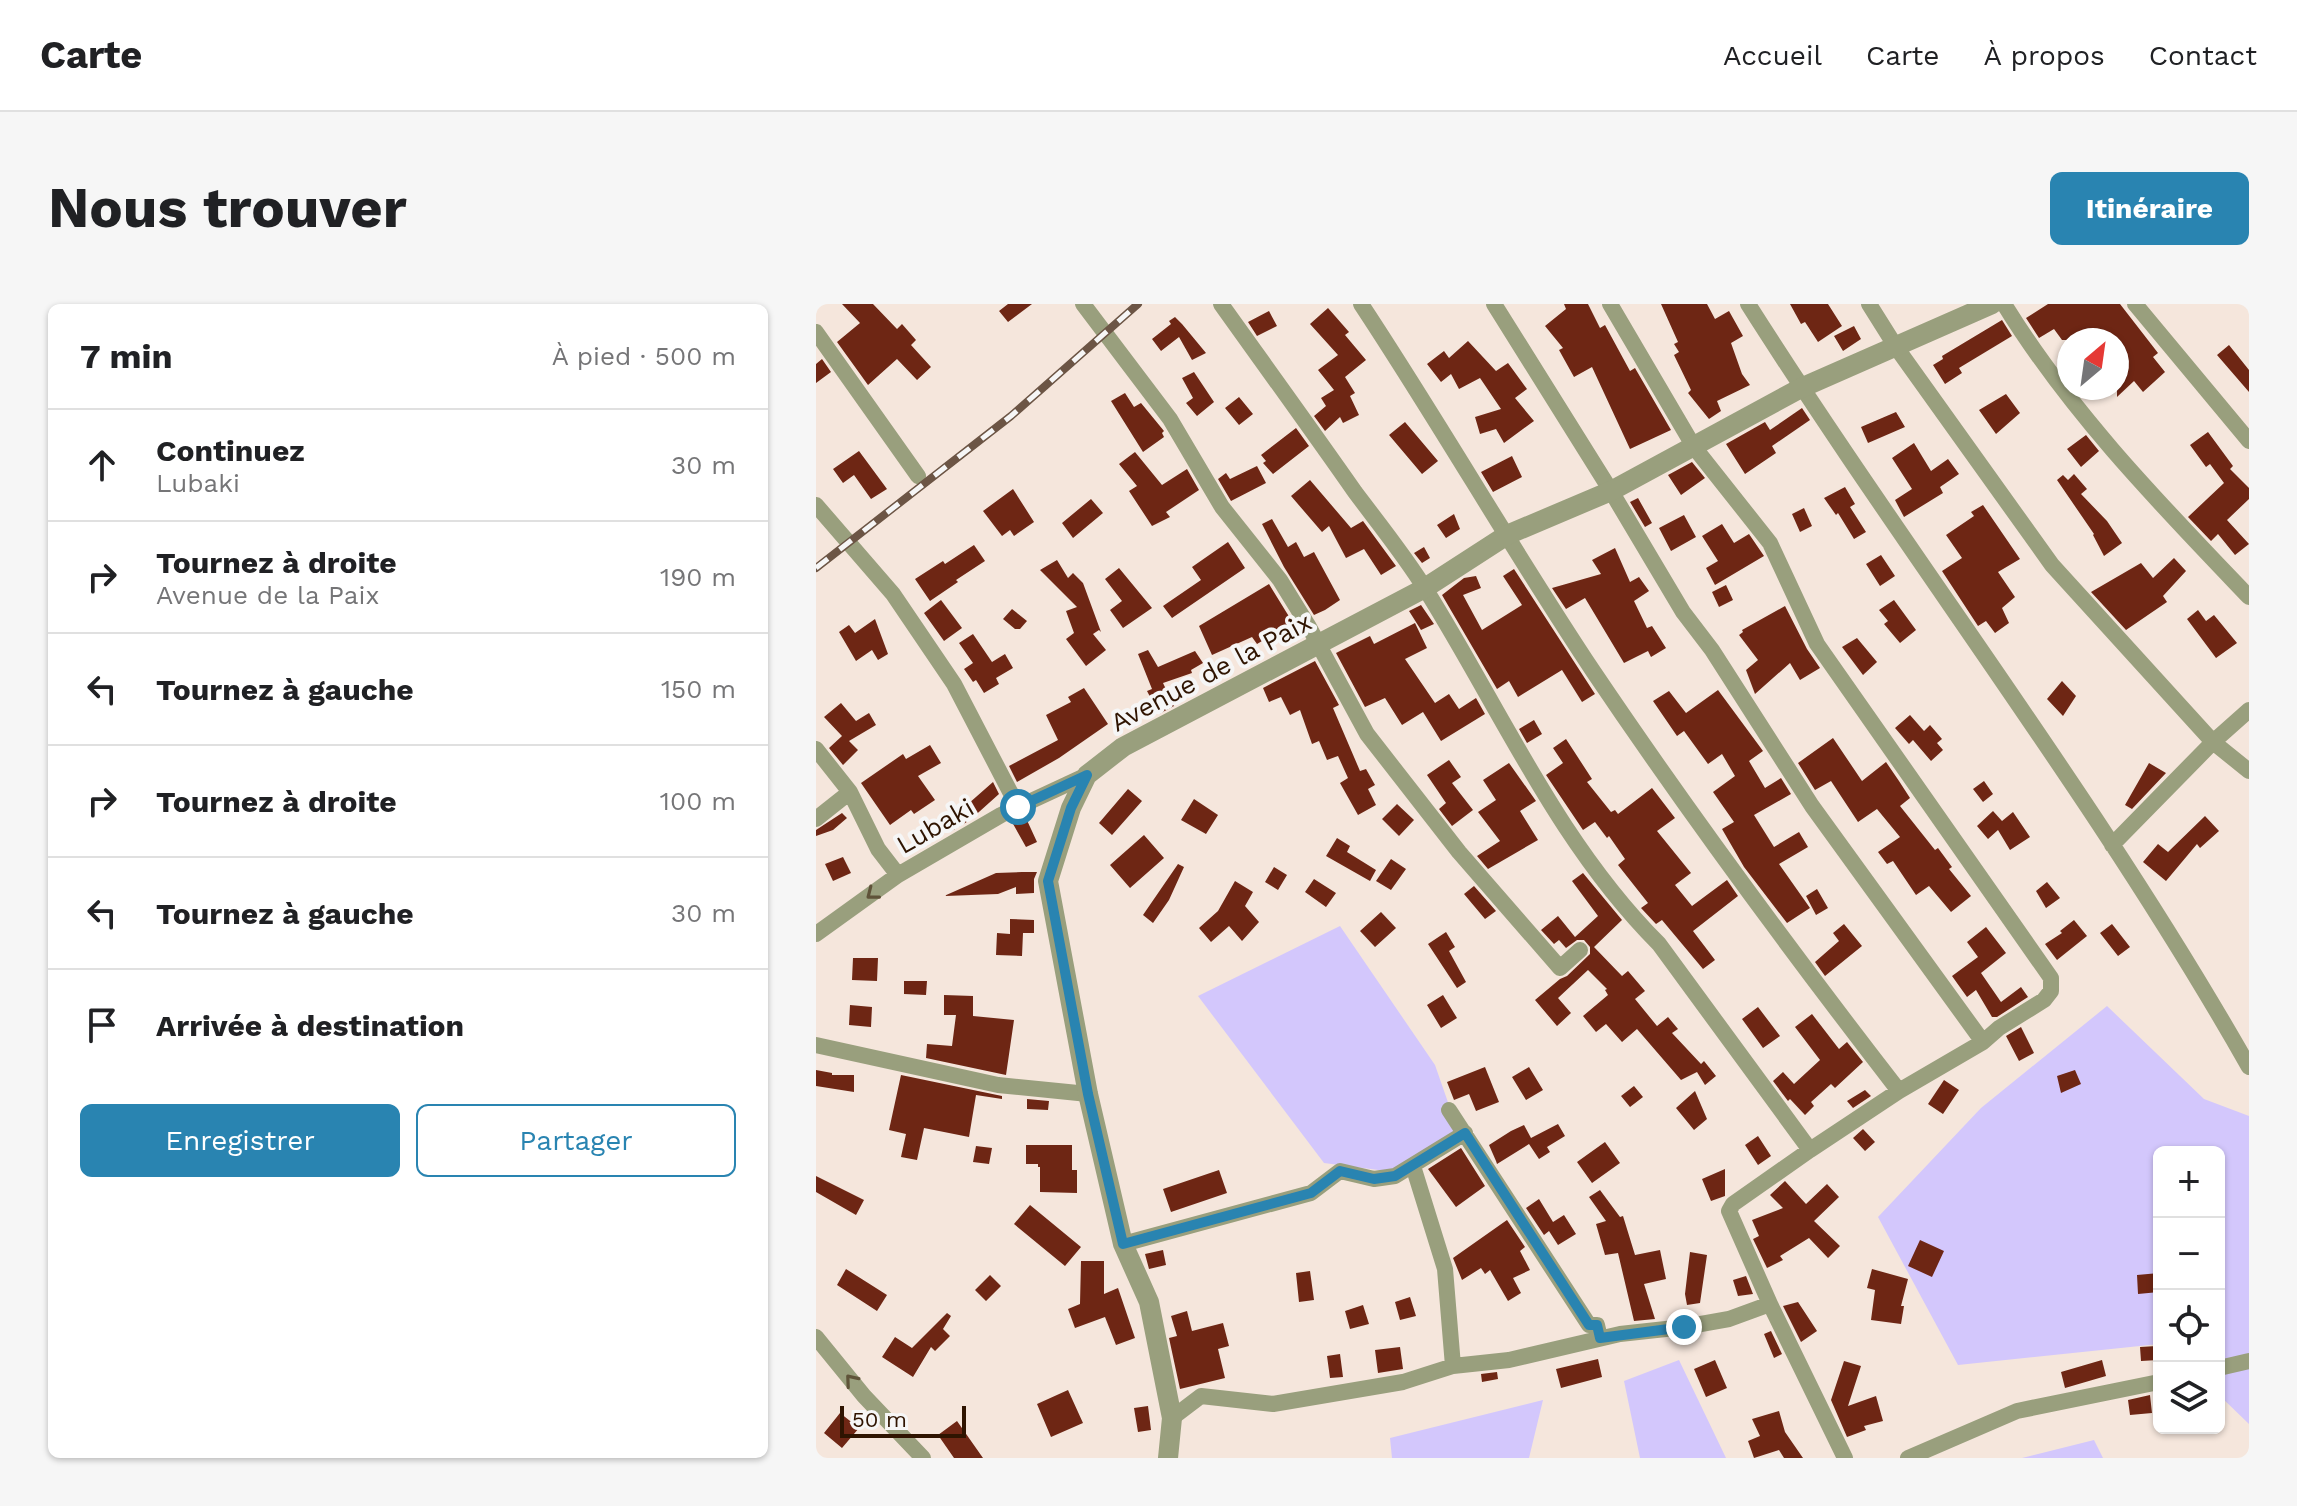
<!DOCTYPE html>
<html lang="fr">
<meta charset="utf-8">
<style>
:root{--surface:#fff;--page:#f6f6f6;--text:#202124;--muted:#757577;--line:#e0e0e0;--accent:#2984b1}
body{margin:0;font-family:"Work Sans",sans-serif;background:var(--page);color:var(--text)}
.controls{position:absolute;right:24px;bottom:24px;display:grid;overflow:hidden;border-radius:12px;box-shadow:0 2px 6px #0004}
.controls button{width:72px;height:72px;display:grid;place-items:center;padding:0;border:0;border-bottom:2px solid var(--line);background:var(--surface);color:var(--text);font:40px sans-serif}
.compass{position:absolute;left:1241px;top:24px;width:72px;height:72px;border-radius:50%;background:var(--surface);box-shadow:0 2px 6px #0004;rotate:29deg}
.scale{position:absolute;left:24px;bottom:20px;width:126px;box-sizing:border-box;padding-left:8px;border:4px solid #2f1401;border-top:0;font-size:22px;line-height:28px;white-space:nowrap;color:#2f1401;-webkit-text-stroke:6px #f6f6f6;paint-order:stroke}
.stop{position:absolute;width:24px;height:24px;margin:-18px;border:6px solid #2984b1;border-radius:50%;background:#fff}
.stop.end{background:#2984b1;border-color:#fff;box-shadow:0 2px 8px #0008}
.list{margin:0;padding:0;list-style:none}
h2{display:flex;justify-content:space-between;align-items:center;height:104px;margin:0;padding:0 32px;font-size:34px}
h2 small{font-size:26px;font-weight:400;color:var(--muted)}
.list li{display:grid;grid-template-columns:52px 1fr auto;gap:24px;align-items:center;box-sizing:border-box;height:112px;padding:0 32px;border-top:2px solid var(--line)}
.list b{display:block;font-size:30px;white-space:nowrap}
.list p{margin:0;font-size:26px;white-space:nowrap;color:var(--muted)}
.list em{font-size:26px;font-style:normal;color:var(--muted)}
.actions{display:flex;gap:16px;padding:24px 32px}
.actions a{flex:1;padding:18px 0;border:2px solid var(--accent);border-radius:12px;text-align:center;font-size:28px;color:var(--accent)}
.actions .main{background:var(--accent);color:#fff}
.icon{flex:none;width:44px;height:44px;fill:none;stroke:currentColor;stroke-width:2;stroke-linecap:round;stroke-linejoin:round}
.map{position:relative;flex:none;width:1433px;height:1154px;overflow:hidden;border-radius:12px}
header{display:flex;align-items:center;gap:48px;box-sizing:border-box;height:112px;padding:0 40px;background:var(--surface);border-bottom:2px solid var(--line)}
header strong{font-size:38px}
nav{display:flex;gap:44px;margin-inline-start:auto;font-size:28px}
.intro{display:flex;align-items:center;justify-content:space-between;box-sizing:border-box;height:192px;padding:0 48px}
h1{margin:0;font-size:56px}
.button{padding:20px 36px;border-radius:12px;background:var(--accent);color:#fff;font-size:28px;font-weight:700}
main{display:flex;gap:48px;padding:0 48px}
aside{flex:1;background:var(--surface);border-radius:12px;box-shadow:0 2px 6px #0004}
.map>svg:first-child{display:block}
</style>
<header>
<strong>Carte</strong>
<nav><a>Accueil</a><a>Carte</a><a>À propos</a><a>Contact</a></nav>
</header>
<div class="intro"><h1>Nous trouver</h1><a class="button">Itinéraire</a></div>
<main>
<aside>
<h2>7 min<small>À pied · 500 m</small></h2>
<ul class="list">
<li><svg class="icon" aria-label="ahead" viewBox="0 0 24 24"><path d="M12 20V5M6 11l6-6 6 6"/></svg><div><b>Continuez</b><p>Lubaki</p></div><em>30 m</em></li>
<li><svg class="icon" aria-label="right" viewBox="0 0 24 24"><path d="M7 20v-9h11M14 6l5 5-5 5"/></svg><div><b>Tournez à droite</b><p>Avenue de la Paix</p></div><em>190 m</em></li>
<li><svg class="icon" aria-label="left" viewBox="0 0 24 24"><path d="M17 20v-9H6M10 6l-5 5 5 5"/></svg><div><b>Tournez à gauche</b></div><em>150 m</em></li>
<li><svg class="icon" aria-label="right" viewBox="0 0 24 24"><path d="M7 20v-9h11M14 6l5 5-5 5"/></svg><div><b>Tournez à droite</b></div><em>100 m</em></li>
<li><svg class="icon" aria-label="left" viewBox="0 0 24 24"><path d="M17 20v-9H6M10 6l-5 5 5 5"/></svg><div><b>Tournez à gauche</b></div><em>30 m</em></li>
<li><svg class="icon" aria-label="arrive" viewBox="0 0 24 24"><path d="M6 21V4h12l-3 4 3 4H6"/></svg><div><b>Arrivée à destination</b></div></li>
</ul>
<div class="actions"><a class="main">Enregistrer</a><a>Partager</a></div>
</aside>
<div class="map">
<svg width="1433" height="1154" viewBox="0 0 1433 1154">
<rect width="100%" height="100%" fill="#f5e6dc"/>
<!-- green -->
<path fill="#d3c7fc" d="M524 622 619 761 643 830 578 868 508 859 382 692Z
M1291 702 1388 795 1433 812V1120L1403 1091V848H1343V1040L1142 1061 1062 913 1165 804Z
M863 1056 910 1154H824L808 1077Z
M727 1096 713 1154H576L574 1134Z
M1278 1136 1287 1154H1206Z"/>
<!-- building -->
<path fill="#6e2614" d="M26 0H57L81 25 86 20 100 36 95 41 115 63 101 76 81 55 52 81 21 38 44 19Z
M192 0H216L192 18 183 7Z
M748 0H772L784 24 789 21 814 67 819 64 855 126 814 145 776 63 758 73 743 46 747 44 729 22 750 5Z
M845 0H891L899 15 913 7 927 32 915 39 926 70 934 81 901 97 905 107 893 115 872 89 875 86 858 51 863 48 858 40 862 38Z
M974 0H1012L1026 22 1002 38 989 18 985 20Z
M1232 0H1304L1342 49 1337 53 1349 68 1327 88 1318 77 1301 93V36H1246L1238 25 1223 34 1210 14Z
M512 4 533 28 529 31 550 56 529 73 539 89 534 92 543 111 527 119 524 113 509 127 498 112 510 102 505 94 518 86 502 66 522 51 494 20Z
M453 7 461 22 441 32 432 18Z
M359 13 366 20 390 49 376 56 363 33 345 47 336 35 355 20 353 17Z
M1186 16 1196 32 1143 64 1146 69 1129 80 1117 61 1127 55 1126 52Z
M1038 22 1045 35 1027 47 1018 32Z
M652 37 680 67 692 59 711 85 699 94 718 117 688 139 680 125 664 130 659 113 685 105 664 74 643 85 635 70 625 78 611 60 628 47 633 54Z
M1413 41 1433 66V88L1401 51Z
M6 55 15 68 0 79V60Z
M378 68 398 98 381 112 370 99 377 94 366 74Z
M309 89 318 103 325 99 348 127 346 129 348 133 327 148 295 97Z
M1190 90 1204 109 1180 130 1163 106Z
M423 93 437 110 423 121 409 104Z
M986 104 994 116 956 142 960 149 929 170 910 140 949 118 954 126Z
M1080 108 1089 123 1052 139 1045 123Z
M589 118 622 157 606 170 573 131Z
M480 124 493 142 457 170 447 159 450 157 445 151Z
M1392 128 1417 162 1414 165 1433 184V195L1411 216 1433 240 1419 251 1402 230 1395 237 1372 213 1408 179 1394 160 1390 163 1374 141Z
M1270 131 1283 147 1265 163 1251 145Z
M1098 139 1115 167 1132 155 1143 170 1124 183 1127 189 1088 213 1079 196 1096 185 1076 154Z
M43 147 71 185 55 195 38 171 27 179 17 165Z
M319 148 346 181 371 165 383 186 350 208 354 213 336 222 313 187 321 182 303 160Z
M696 152 706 173 677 188 665 168Z
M876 158 889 174 865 191 852 171Z
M441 162 450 179 415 197 402 175 410 169 414 175Z
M1258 170 1271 185 1265 190 1291 217 1306 239 1288 252 1277 231 1278 230 1241 176 1247 171 1252 176Z
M494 176 535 224 547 217 580 262 565 271 548 245 530 254 513 222 506 228 475 192Z
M1029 183 1039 200 1034 203 1050 228 1038 235 1022 209 1020 211 1008 194Z
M197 185 218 218 198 232 194 226 186 232 167 207Z
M822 194 836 219 829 223 814 198Z
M275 195 287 209 257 234 246 219Z
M1167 201 1204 255 1182 268 1199 293 1186 304 1193 319 1179 329 1170 317 1162 322 1126 267 1146 254 1130 231 1158 212 1155 208Z
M988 204 996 222 984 228 976 210Z
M638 210 644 225 630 234 621 221Z
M868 211 880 233 855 247 843 224Z
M456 215 472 243 480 238 488 253 498 248 524 296 509 306 498 311 468 263 446 220Z
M906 220 918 239 933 230 948 252 899 281 890 264 902 257 886 232Z
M412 238 429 264 356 314 347 302 385 276 376 263Z
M158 241 169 257 140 276 142 278 114 297 99 275 127 257 129 260Z
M608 243 614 254 606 259 598 249Z
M799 244 814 278 823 273 833 287 818 297 831 324 836 322 850 344 835 353 832 347 808 359 769 294 750 305 736 284 785 270 776 256Z
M1065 251 1079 272 1064 282 1050 260Z
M1358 254 1370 267 1347 292 1351 298 1310 326 1275 288 1325 259 1337 274Z
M241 256 252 274 257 269 267 279 285 328 283 326 277 330 290 346 270 362 250 335 258 329 250 307 261 303 224 266Z
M303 264 336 304 307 324 294 306 306 297 289 275Z
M698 265 779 390 766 398 746 366 702 393 693 377 681 385 626 291 648 274 660 272 665 284 647 291 666 326 706 301 687 272Z
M453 280 477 319 441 340 436 333 396 351 383 322Z
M910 281 917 296 903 303 896 288Z
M125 296 146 324 128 337 108 309Z
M1078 296 1100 326 1084 339 1068 320 1072 317 1063 306Z
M605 301 618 320 605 326 593 307Z
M969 302 991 345 1004 364 984 376 974 359 939 390 930 366 942 356 923 331 927 328 926 326Z
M196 305 211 317 204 325H199L187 315Z
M1382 306 1390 317 1398 311 1421 339 1400 354 1371 315Z
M59 315 72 350 62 356 56 346 40 357 23 328 33 321 39 329Z
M599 319 611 344 589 355 619 399 633 390 643 405 660 394 669 410 625 437 607 408 586 421 569 394 549 403 520 349 554 332 558 340Z
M157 330 176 358 189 350 197 364 180 374 183 380 168 389 160 376 157 378 148 365 157 359 143 339Z
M1041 334 1061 358 1047 371 1026 343Z
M332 346 342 363 379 347 387 359 375 366 376 369 347 379 358 402 343 410 331 387 336 385 322 350Z
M499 357 523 401 517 404 544 467 550 465 559 481 552 485 560 501 542 511 524 479 532 474 522 452 511 456 503 437 496 440 484 406 474 411 465 393 453 398 447 384Z
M1246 377 1260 392 1247 412 1231 395Z
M268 384 292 420 243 454 201 478 193 462 242 436 230 411 255 398 252 393Z
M902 386 947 447 933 457 949 484 965 474 975 490 938 511 958 543 983 528 992 543 963 560 994 604 971 619 928 563 906 525 918 518 897 488 919 472 906 450 892 460 868 427 861 432 837 397 853 387 870 409Z
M25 399 40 417 53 409 60 421 33 437 42 446 27 461 13 444 26 432 8 413Z
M1094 411 1108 427 1114 421 1126 435 1121 439 1127 446 1115 457 1097 436 1093 440 1079 424Z
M718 416 726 430 711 439 703 425Z
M1017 434 1046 477 1070 458 1083 477 1094 494 1084 502 1119 546 1122 544 1136 563 1133 565 1155 592 1135 608 1113 582 1100 591 1077 557 1071 560 1062 548 1084 533 1061 505 1042 518 1015 477 999 486 982 459Z
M750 435 776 475 771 478 795 508 799 506 802 510 836 484 859 514 841 527 875 569 859 581 876 602 911 576 922 592 877 627 899 656 887 665 846 616 840 620 825 604 832 599 802 561 809 555 793 532 791 534 779 518 767 526 730 471 747 459 737 444Z
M114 441 125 459 102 472 119 496 98 510 95 506 74 521 45 479 87 450 90 455Z
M633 456 645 473 636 479 657 506 636 522 623 505 630 499 611 471Z
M693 459 720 497 704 507 722 536 672 565 661 552 684 537 662 508 680 496 667 476Z
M1333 459 1350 469 1316 505 1309 501Z
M1168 477 1177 490 1167 498 1157 485Z
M177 478 183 490 154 516 134 528 124 514 151 497 152 500Z
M312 485 326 497 296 531 283 519Z
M378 495 402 511 390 530 365 516Z
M581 500 598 516 583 532 566 515Z
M1177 507 1186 517 1197 508 1214 533 1194 546 1182 526 1172 535 1161 522Z
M26 509 31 514 17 526 0 532V526Z
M209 512 221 538 210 543 196 518Z
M1389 512 1403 527 1384 544 1381 540 1350 577 1327 558 1342 540 1352 548Z
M328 531 348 554 314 584 294 561Z
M521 534 534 542 531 548 560 566 554 577 510 552Z
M27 553 35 569 17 577 9 560Z
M575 555 590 565 575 586 560 577Z
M362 560 368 563 353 596 337 619 327 611Z
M458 563 471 571 462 586 449 578Z
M206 568H221L218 575V589L200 590V583L182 590 128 592 180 569Z
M767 569 806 616 778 643 806 672 812 667 829 687 819 695 841 722 852 713 862 725 856 729 885 760 888 757 900 772 889 781 881 768 865 776 821 725 806 738 790 720 780 728 767 712 792 691 789 686 791 685 772 666 742 694 755 709 741 722 719 696 744 675 751 672 774 650V643L768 636H761L750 644 743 636 738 640 725 626 742 612 759 633 782 612 756 577Z
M498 575 520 589 510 603 489 588Z
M419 577 437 588 429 602 443 618 426 637 413 622 395 638 383 624 402 607Z
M1231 578 1244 594 1230 604 1220 587Z
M658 582 680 607 669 615 648 590Z
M1001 585 1012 604 1000 611 990 592Z
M565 608 580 624 559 643 544 627Z
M194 615 218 616V629H207L206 652 180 651 181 629 194 630Z
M1258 616 1271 632 1241 656 1229 640 1246 629 1244 627Z
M1028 620 1046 642 1009 672 999 658 1023 637 1017 629Z
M1296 620 1314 643 1302 652 1284 629Z
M1170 623 1190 649 1165 669 1185 698 1205 683 1212 693 1181 713H1176L1160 686 1151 693 1136 672 1162 653 1151 638Z
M630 628 639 643 633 647 650 678 641 684 612 640Z
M37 654H62L61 677 36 676Z
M88 677H111L110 691 88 690Z
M128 691 157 692V712L198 716 190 771 110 754 111 740 136 742 140 711H128Z
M627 691 641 714 625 724 611 701Z
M34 701 56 703 55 723 33 721Z
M942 703 964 732 947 744 926 715Z
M996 710 1023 745 1031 738 1047 758 1019 784 1015 780 995 798 998 802 989 811 974 795 972 797 957 777 967 768 978 780 1004 756 979 723Z
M1205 723 1218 749 1203 757 1190 732Z
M669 763 683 798 660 807 653 790 638 796 631 778Z
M713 763 727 786 710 796 696 773Z
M0 766 16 769V771H38V788L0 782Z
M1259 766 1265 780 1245 789 1241 772Z
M85 771 186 792V795L160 791 153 833 108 824 101 856 85 853 90 830 73 826Z
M1128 776 1143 786 1127 810 1112 800Z
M818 782 827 793 814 803 805 792Z
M1049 786 1055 792 1037 804 1031 797Z
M879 787 891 815 878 826 860 804Z
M211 795 233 797 232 806 211 805Z
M742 820 749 832 731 843 734 848 723 855 713 840 681 860 680 857 673 841 695 827 708 821 715 834Z
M1047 825 1059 838 1049 847 1037 834Z
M942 832 955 852 942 861 929 841Z
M789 838 804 859 776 879 761 858Z
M210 841H256V866H261V889L224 888V863H222V860H210Z
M160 842 176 844 173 860 157 858Z
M645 844 669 882 640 903 612 865Z
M909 865V892L895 897 886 875Z
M403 866 411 889 355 908 347 885Z
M0 872 48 896 40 911 0 888Z
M969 877 990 900 1011 880 1023 893 998 917 1024 942 1012 954 993 934 964 952 967 956 951 964 937 935 943 932 936 916 967 904 954 891Z
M784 886 804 913 807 912 819 951 844 946 850 975 828 980 839 1015 818 1017 802 949 789 951 780 920 790 917 773 893Z
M723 895 737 918 748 911 760 930 742 941 733 927 728 931 710 904Z
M214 901 265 943 249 962 198 920Z
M691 916 709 943 704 947 714 966 697 974 705 989 692 997 674 966 669 970 665 964 646 976 637 954Z
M1104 936 1128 947 1116 973 1092 962Z
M347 946 350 961 333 965 329 950Z
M874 948 891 951 884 999 871 1001 869 990Z
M265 957H288V990L302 984 319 1034 300 1041 289 1013 259 1024 252 1005 264 1000Z
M30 965 71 991 61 1007 21 981Z
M1056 965 1092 975 1085 1002H1088L1085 1020 1055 1016 1059 986 1051 984Z
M494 967 498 996 483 998 480 969Z
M1343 969V988L1322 990 1321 971Z
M174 971 185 982 170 997 159 986Z
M930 972 937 990 922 992 917 976Z
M594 993 600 1012 584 1016 579 998Z
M982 998 1001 1027 985 1038 967 1002Z
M547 1001 553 1020 534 1025 529 1007Z
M371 1007 376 1027 407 1019 413 1042 402 1045 409 1074 364 1085 353 1034 361 1032 355 1012Z
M131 1009 135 1012 127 1025 134 1032 119 1047 115 1043 97 1073 66 1053 79 1033 96 1044Z
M955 1027 966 1050 958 1054 948 1030Z
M1341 1042 1342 1056 1325 1057 1324 1043Z
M584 1043 587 1065 562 1069 559 1046Z
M524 1050 527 1073 514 1074 511 1052Z
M782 1055 786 1073 745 1084 740 1065Z
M899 1056 911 1084 890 1093 878 1065Z
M1286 1056 1290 1072 1249 1084 1245 1068Z
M1028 1057 1045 1062 1032 1102 1060 1092 1067 1117 1048 1122 1050 1126 1031 1133 1015 1096Z
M681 1068 682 1075 666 1078 665 1070Z
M252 1086 267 1119 235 1133 221 1100Z
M1334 1091 1336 1109 1314 1111 1312 1096Z
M332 1102 335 1126 322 1128 318 1104Z
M963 1107 969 1128 987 1154H968L963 1146 938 1154 932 1137 944 1132 936 1115Z
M24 1109 43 1124 26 1144 8 1129Z
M141 1117 167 1154H138L122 1131Z"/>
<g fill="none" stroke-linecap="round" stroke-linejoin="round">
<!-- minor -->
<path stroke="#999f7d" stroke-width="16" d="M267 0 354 115 406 203 464 276 493 323 551 430 643 548 744 664 764 646
M405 0C450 63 495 125 539 188 563 220 589 252 610 286 685 406 742 539 843 640L994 846 1083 787
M545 0C625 121 697 247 777 367 874 511 977 650 1083 787L1167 738 1183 724 1228 696 1235 687V674L1001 340 954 239 878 143 794 0
M678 0 795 187 867 308 896 346 996 502 1167 738
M932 0C1095 257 1283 498 1433 763
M1053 0 1080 43 1236 261 1397 438 1433 467
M1188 0C1255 109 1345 201 1433 293
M1319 0 1433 137
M0 28 102 172
M0 201 77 290 138 380 202 503
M0 445 34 488 62 545 82 571
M0 515 34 488
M1296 541 1397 438 1433 406
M0 630 82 571 185 511 271 471
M0 741 182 781 272 790
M633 806 773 1021H781L784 1034
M597 862 629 965 637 1062
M307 940 495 889 524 867 558 875 579 872 649 829
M954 1000 913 907 917 900 994 846
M0 1033 48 1092 107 1154
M1403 1064 1433 1057
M356 1114 385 1092 457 1100 587 1078 637 1062 693 1056 804 1030 868 1023 913 1015 954 1000 1029 1154
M1092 1154 1201 1107 1343 1078"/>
<!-- tertiary -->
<path stroke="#999f7d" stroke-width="20" d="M352 1154 356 1114 333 998 307 940 272 790 232 577 255 504 271 471 307 443 609 284 691 231 795 187 985 84 1176 0"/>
<!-- rail casing -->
<g stroke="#6c5545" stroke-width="8">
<path id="rail" d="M0 264 195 112 322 0"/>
</g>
<!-- rail -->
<use href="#rail" stroke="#f6f6f6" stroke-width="5" stroke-dasharray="15" stroke-linecap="butt"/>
</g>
<!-- one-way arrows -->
<defs><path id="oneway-chevron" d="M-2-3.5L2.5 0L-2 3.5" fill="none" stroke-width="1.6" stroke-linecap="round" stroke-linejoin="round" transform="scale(2)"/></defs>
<g stroke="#5f5339">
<use href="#oneway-chevron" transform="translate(56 590) rotate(142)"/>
<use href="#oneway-chevron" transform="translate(35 1076) rotate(-130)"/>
</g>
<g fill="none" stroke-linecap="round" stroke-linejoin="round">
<!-- route -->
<path stroke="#2984b1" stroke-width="10" d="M202 503 271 471 255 504 232 577 272 790 307 940 495 889 524 867 558 875 579 872 649 829 773 1021H781L784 1034 868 1023"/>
</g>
<g text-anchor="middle" stroke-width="8" stroke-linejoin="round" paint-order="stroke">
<!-- street labels -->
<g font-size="26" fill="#2f1401" stroke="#f6f6f6">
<text transform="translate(395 368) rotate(-28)" y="9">Avenue de la Paix</text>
<text transform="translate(119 522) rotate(-30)" y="9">Lubaki</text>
</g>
</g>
</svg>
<div class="controls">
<button>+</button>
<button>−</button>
<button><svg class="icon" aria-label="locate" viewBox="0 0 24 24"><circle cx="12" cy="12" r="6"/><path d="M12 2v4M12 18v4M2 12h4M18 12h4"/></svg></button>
<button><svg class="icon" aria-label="layers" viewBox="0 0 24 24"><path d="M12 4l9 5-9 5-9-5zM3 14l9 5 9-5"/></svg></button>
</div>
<svg class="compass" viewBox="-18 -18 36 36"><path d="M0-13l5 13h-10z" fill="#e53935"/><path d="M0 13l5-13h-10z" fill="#757577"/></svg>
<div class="scale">50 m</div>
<div class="stop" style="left:202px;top:503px"></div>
<div class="stop end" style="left:868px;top:1023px"></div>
</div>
</main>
